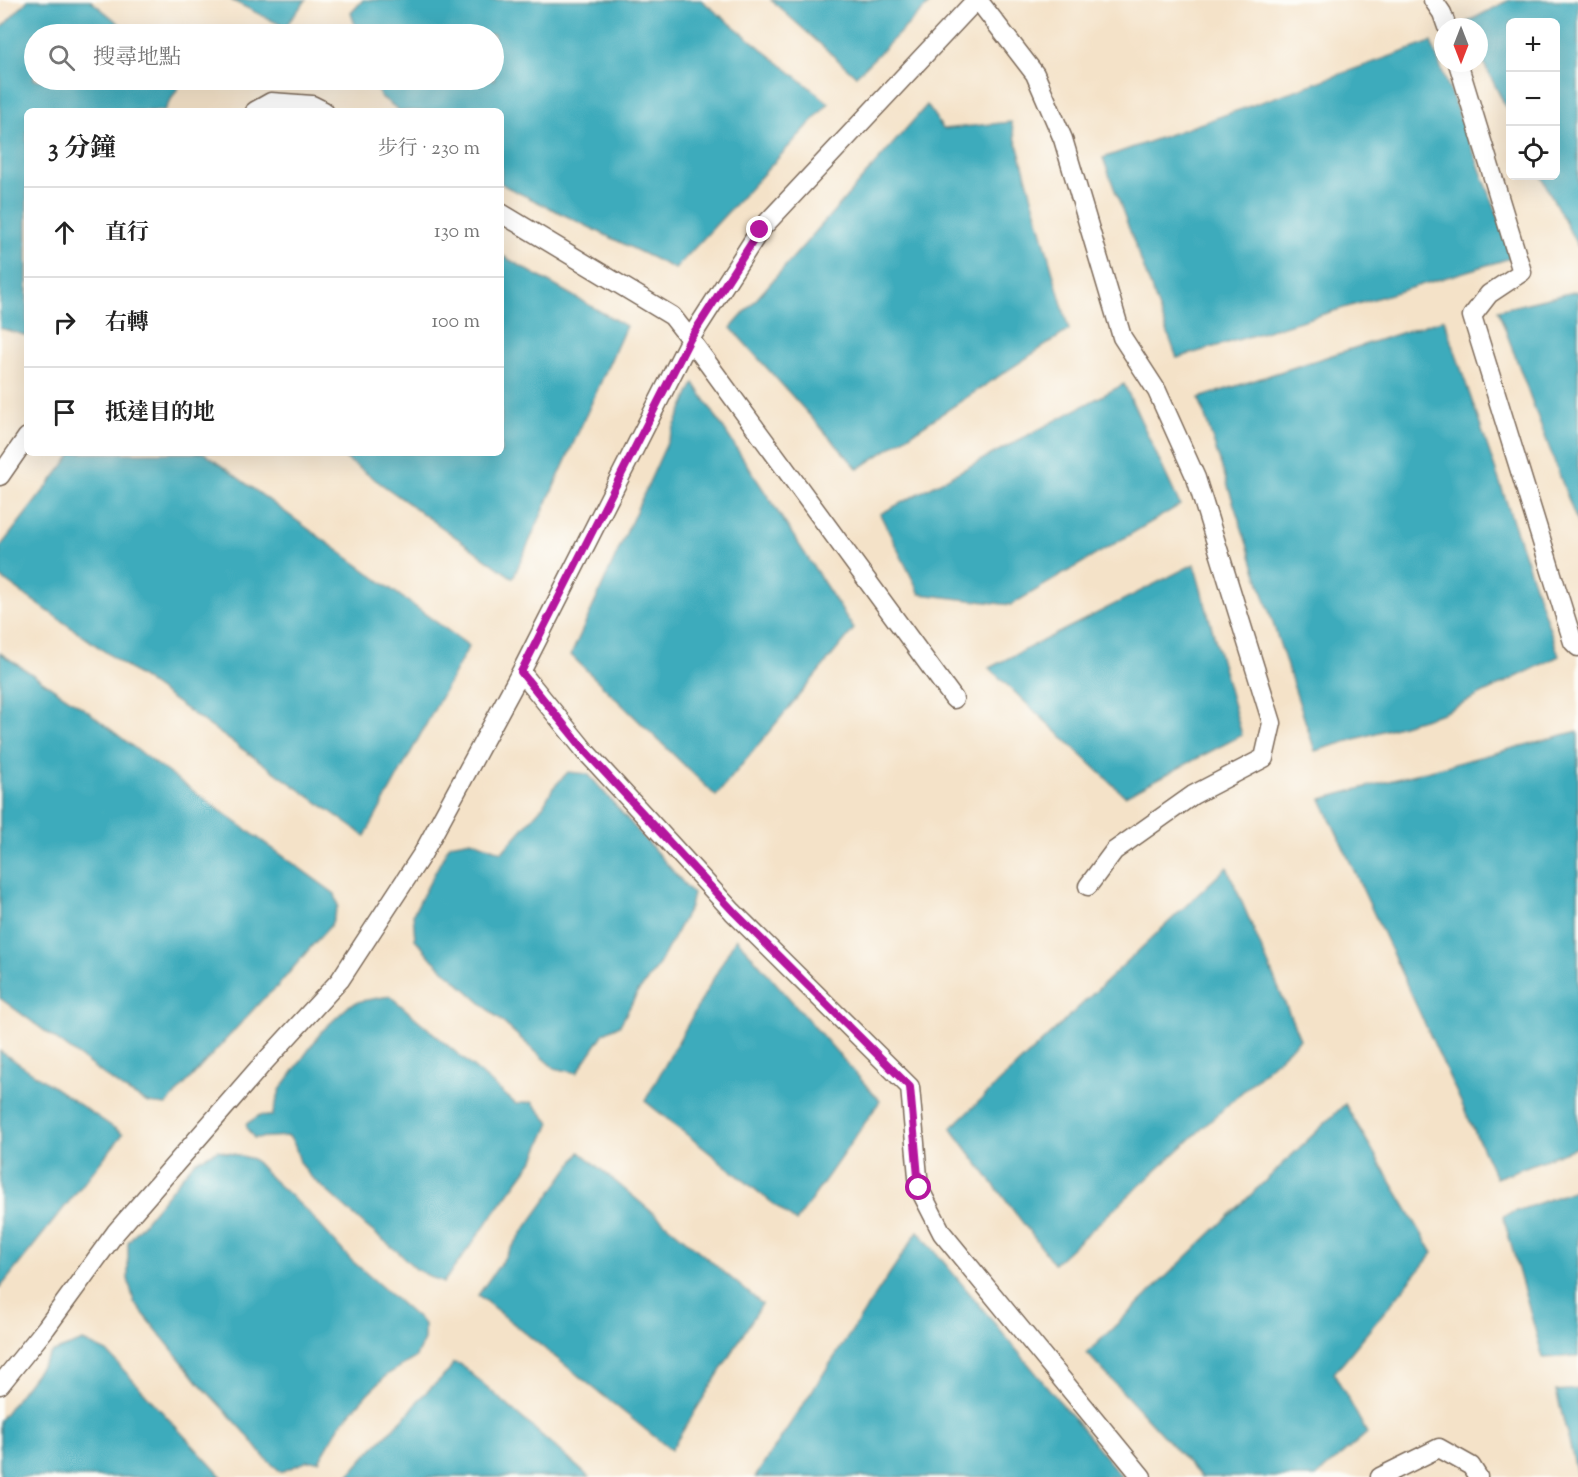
<!DOCTYPE html>
<html lang="zh-TW">
<meta charset="utf-8">
<style>
:root{--surface:#fff;--page:#f2f2f2;--text:#222;--muted:#767676;--line:#e0e0e0}
body{margin:0;font-family:"Sorts Mill Goudy","Noto Serif TC",serif;background:var(--page);color:var(--text)}
.controls{position:absolute;right:18px;top:18px;display:grid;overflow:hidden;border-radius:9px;box-shadow:0 6px 24px #0002}
.controls button{width:54px;height:54px;display:grid;place-items:center;padding:0;border:0;border-bottom:2px solid var(--line);background:var(--surface);color:var(--text);font:30px sans-serif}
.compass{position:absolute;left:1434px;top:18px;width:54px;height:54px;border-radius:50%;background:var(--surface);box-shadow:0 6px 24px #0002;rotate:180deg}
.stop{position:absolute;width:18px;height:18px;margin:-14px;border:4px solid #b5179e;border-radius:50%;background:#fff}
.stop.end{background:#b5179e;border-color:#fff;box-shadow:0 2px 6px #0008}
.list{margin:0;padding:0;list-style:none}
h2{display:flex;justify-content:space-between;align-items:center;height:78px;margin:0;padding:0 24px;font-size:26px}
h2 small{font-size:20px;font-weight:400;color:var(--muted)}
.list li{display:grid;grid-template-columns:39px 1fr auto;gap:18px;align-items:center;box-sizing:border-box;height:90px;padding:0 24px;border-top:2px solid var(--line)}
.list b{display:block;font-size:22px;white-space:nowrap}
.list em{font-size:20px;font-style:normal;color:var(--muted)}
.icon{flex:none;width:33px;height:33px;fill:none;stroke:currentColor;stroke-width:2;stroke-linecap:round;stroke-linejoin:round}
.map{position:relative;flex:none;width:1578px;height:1477px;overflow:hidden}
.search{position:absolute;background:var(--surface);box-shadow:0 6px 24px #0002;left:24px;top:24px;width:480px;height:66px;display:flex;align-items:center;gap:15px;box-sizing:border-box;padding:0 21px;border-radius:33px;color:var(--muted);font-size:22px}
.panel{position:absolute;background:var(--surface);box-shadow:0 6px 24px #0002;left:24px;top:108px;width:480px;height:348px;border-radius:9px}
.map>svg:first-child{display:block}
</style>
<div class="map">
<svg width="1578" height="1477" viewBox="0 0 1578 1477">
<rect width="100%" height="100%" fill="#fdfcf7"/>
<filter id="ink" filterUnits="userSpaceOnUse"><feTurbulence type="fractalNoise" baseFrequency=".0167" numOctaves="2"/><feDisplacementMap in="SourceGraphic" scale="12" xChannelSelector="R" yChannelSelector="G"/><feConvolveMatrix kernelMatrix="1 2 1 2 8 2 1 2 1" color-interpolation-filters="sRGB"/></filter>
<filter id="wash" filterUnits="userSpaceOnUse"><feTurbulence type="fractalNoise" baseFrequency=".008" numOctaves="4" result="noise"/><feDisplacementMap in="SourceGraphic" scale="24" xChannelSelector="R" yChannelSelector="G"/><feGaussianBlur stdDeviation="1.35" result="paint"/><feColorMatrix in="noise" values="0 0 0 0 0 0 0 0 0 0 0 0 0 0 0 0 0 1.4 0 .05"/><feComposite in="paint" operator="in"/></filter>
<g filter="url(#wash)">
<rect width="100%" height="100%" fill="#f4e2c8"/>
<!-- water -->
<path fill="#3eabbc" stroke="#3c6a6d" stroke-width="1.5" d="M28 0H90L132 34H34V80H183L164 111H27V336L0 328V29Z
M231 0H306L285 27Z
M363 0H701L829 103 675 269 507 187 501 183V111H400L380 96 374 80H494V34H358L351 13Z
M771 0H933L856 76Z
M1509 0H1578V247L1541 176H1556V22H1510V115L1479 54V27H1465L1463 24Z
M1431 42 1514 257 1177 358 1103 158Z
M927 105 943 129 1011 122 1069 330 858 469 731 328Z
M501 255 626 326 513 578 338 453H501Z
M1578 291V525L1498 310Z
M1444 319 1559 656 1443 713 1315 751 1199 398Z
M694 383 854 629 716 796 571 655Z
M1124 384 1180 505 1011 605 920 594 880 514Z
M73 453H204L469 646 365 836 0 577V547Z
M1194 564 1242 735 1125 796 989 668Z
M0 653 86 710 141 753 335 894 338 906 331 925 310 948 277 987 262 1000 166 1105 148 1103 125 1090 0 998Z
M1578 731V1147L1496 1178 1321 799Z
M568 772 588 774 693 894 690 907 657 968 638 992 620 1025 604 1033 577 1073 554 1068 433 960 415 939 413 914 450 844 471 840 502 852 543 806 553 788Z
M1227 867 1300 1039 1054 1264 951 1128Z
M736 938 880 1101 796 1222 645 1101Z
M390 996 516 1104 532 1102 550 1123 534 1159 443 1283 417 1270 398 1252 367 1227 309 1175 300 1162 295 1146 289 1136 254 1138 248 1130 246 1124 260 1115 272 1116 280 1090 322 1031 350 1005 361 1001Z
M0 1051 123 1134 0 1288Z
M1345 1104 1433 1253 1334 1373 1367 1433 1316 1477H1201L1087 1353Z
M218 1150 253 1159 272 1179 308 1212 350 1259 424 1324V1340L415 1358 388 1374 368 1393 340 1425 319 1461H308L281 1472 265 1458 244 1431 199 1383 134 1302 128 1279V1242L194 1162Z
M580 1152 762 1304 671 1450 478 1295Z
M1578 1189V1356L1543 1358 1503 1216Z
M918 1231 1122 1477H755Z
M83 1341 107 1352 222 1477H0V1420L51 1353Z
M453 1363 460 1364 480 1381 589 1477H347L369 1452 409 1413 420 1398 449 1371Z
M1578 1389V1477L1556 1391Z"/>
</g>
<g filter="url(#ink)">
<g fill="none" stroke-linecap="round" stroke-linejoin="round">
<!-- lane casing -->
<g stroke="#7c6a5a" stroke-width="21">
<path id="lane" d="M978 0 1035 74 1063 139 1122 337 1157 391 1196 478 1272 723 1264 758 1193 795 1114 851 1088 886
M1433 0 1442 13 1447 27
M1458 63 1522 272 1489 294 1472 316 1573 642 1578 647
M255 111 271 102 312 105 324 111
M501 213 672 316 690 339 954 699
M0 476 27 437
M521 672 586 752 733 912 910 1087 919 1188 942 1233 1142 1477
M0 1385 46 1328 116 1232 259 1068 340 980 423 853 521 672 690 339 760 230 976 0
M1380 1477 1439 1448 1471 1466 1478 1477"/>
</g>
<!-- lane -->
<use href="#lane" stroke="#fff" stroke-width="18"/>
</g>
</g>
<g fill="none" stroke-linecap="round" stroke-linejoin="round" filter="url(#ink)">
<!-- route -->
<path stroke="#b5179e" stroke-width="8" d="M760 230 690 339 521 672 586 752 734 912 910 1087 919 1188"/>
</g>
</svg>
<div class="controls">
<button>+</button>
<button>−</button>
<button><svg class="icon" aria-label="locate" viewBox="0 0 24 24"><circle cx="12" cy="12" r="6"/><path d="M12 2v4M12 18v4M2 12h4M18 12h4"/></svg></button>
</div>
<svg class="compass" viewBox="-18 -18 36 36"><path d="M0-13l5 13h-10z" fill="#e53935"/><path d="M0 13l5-13h-10z" fill="#767676"/></svg>
<div class="stop" style="left:919px;top:1188px"></div>
<div class="stop end" style="left:760px;top:230px"></div>
<div class="search"><svg class="icon" aria-label="search" viewBox="0 0 24 24"><circle cx="10" cy="10" r="6"/><path d="M15 15l6 6"/></svg>搜尋地點</div>
<section class="panel">
<h2>3 分鐘<small>步行 · 230 m</small></h2>
<ul class="list">
<li><svg class="icon" aria-label="ahead" viewBox="0 0 24 24"><path d="M12 20V5M6 11l6-6 6 6"/></svg><div><b>直行</b></div><em>130 m</em></li>
<li><svg class="icon" aria-label="right" viewBox="0 0 24 24"><path d="M7 20v-9h11M14 6l5 5-5 5"/></svg><div><b>右轉</b></div><em>100 m</em></li>
<li><svg class="icon" aria-label="arrive" viewBox="0 0 24 24"><path d="M6 21V4h12l-3 4 3 4H6"/></svg><div><b>抵達目的地</b></div></li>
</ul>
</section>
</div>
